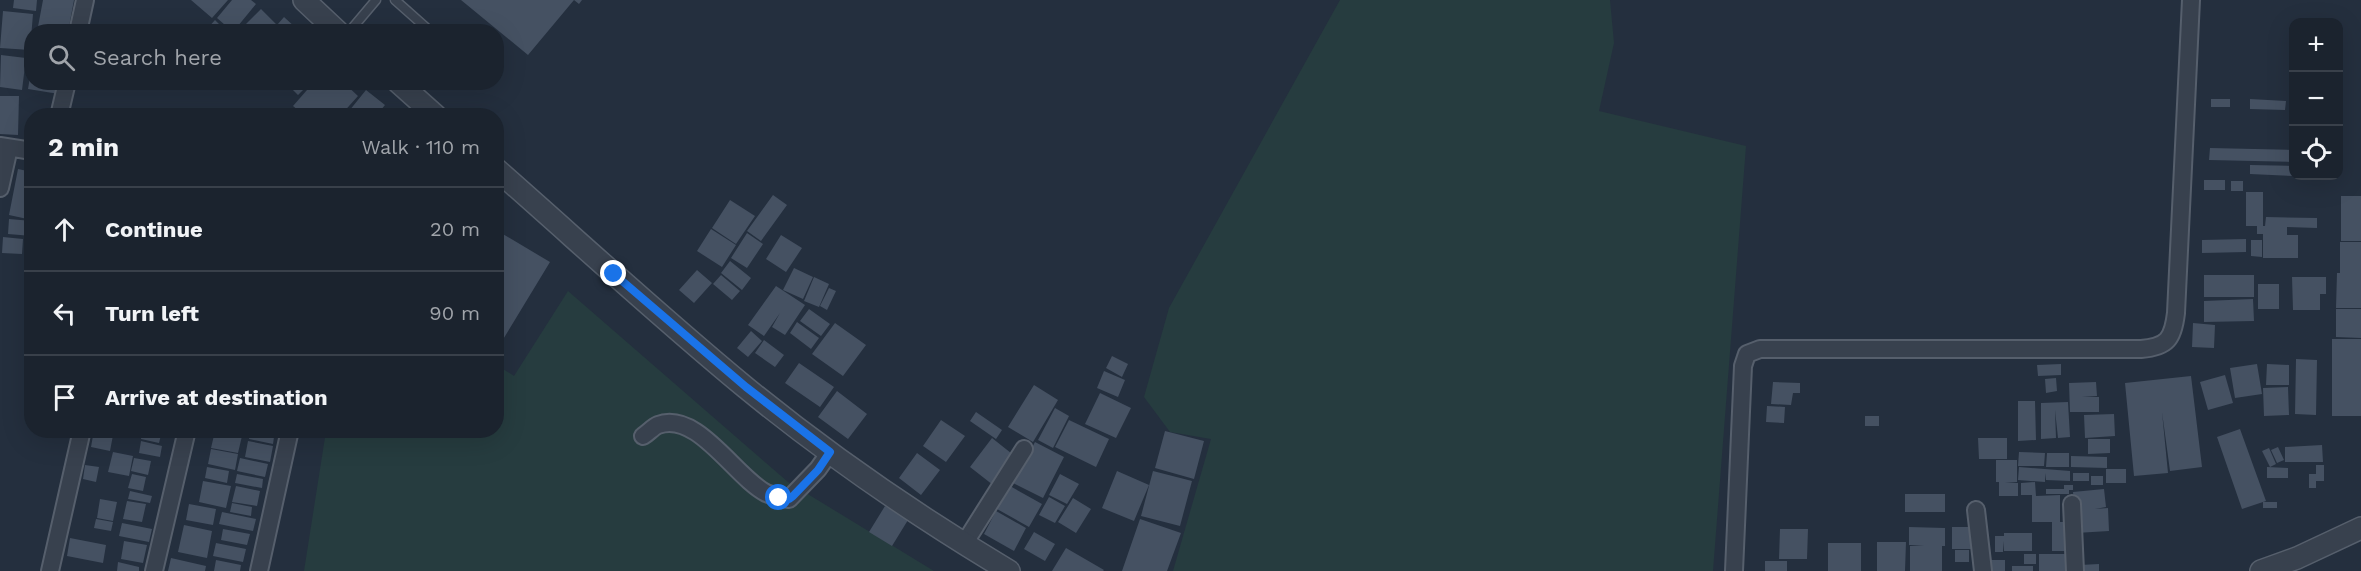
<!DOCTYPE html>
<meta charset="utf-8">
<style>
:root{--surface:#1b232e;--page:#242b36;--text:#f1f3f6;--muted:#a0a4aa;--line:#39404a}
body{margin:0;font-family:"Work Sans",sans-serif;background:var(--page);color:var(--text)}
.controls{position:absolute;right:18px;top:18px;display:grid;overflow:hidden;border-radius:12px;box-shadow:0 6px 24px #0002}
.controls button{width:54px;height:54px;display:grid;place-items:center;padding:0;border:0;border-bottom:2px solid var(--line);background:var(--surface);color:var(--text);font:30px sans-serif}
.stop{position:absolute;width:18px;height:18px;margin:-14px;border:4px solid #1a73e8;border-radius:50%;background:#fff}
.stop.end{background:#1a73e8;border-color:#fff;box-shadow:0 2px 6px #0008}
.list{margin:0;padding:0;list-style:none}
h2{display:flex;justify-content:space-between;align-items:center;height:78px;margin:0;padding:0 24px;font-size:26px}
h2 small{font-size:20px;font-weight:400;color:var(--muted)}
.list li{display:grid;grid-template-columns:39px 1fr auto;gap:18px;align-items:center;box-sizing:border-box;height:84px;padding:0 24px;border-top:2px solid var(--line)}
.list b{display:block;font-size:22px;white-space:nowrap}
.list em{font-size:20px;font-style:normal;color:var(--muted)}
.icon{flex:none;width:33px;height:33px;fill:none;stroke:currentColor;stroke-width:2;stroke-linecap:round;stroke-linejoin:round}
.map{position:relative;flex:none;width:2361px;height:571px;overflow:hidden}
.search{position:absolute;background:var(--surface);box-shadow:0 6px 24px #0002;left:24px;top:24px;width:480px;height:66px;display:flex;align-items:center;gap:15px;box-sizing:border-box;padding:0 21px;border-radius:24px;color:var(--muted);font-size:22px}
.panel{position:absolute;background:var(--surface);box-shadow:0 6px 24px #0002;left:24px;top:108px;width:480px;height:330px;border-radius:24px}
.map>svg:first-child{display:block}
</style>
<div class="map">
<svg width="2361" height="571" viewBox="0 0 2361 571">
<rect width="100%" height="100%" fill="#242f3e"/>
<!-- green -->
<path fill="#263c3f" d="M1340 0H1610L1614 43 1599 111 1746 146 1713 571H1173L1211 439 1170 432 1144 397 1169 308Z
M568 291 788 482 934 571H304L326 431 496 430 497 365 514 376Z"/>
<!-- building -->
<path fill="#455162" d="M14 0H37L36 11 13 8Z
M43 0H74L68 32H37Z
M191 0H228L212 18Z
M232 0H251L256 4 233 32 217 18Z
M461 0H582L579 4 574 0 528 55Z
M261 9 276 24 268 32H238Z
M3 11 33 14 30 50 0 48Z
M284 17 296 28 293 32H271Z
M215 20 227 32H210L207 29Z
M1 55 26 58 22 90 0 87Z
M30 77 32 82H61L59 94 28 89Z
M285 82H311L298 95Z
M314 82H343L358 96 340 116H305L293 106Z
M366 90 385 105 376 116H345Z
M0 96H19L18 135 0 134Z
M2211 99H2230V107H2211Z
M2250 99 2286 101 2285 110 2250 109Z
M2210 148 2294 150V162L2209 160Z
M2250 165 2294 166V176L2250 174Z
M18 169 32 172V220L9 215Z
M2204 180H2225V190H2204Z
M2231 181H2243V191H2231Z
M2246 192H2263V226H2265L2266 217 2317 218V228L2287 227V235H2298V258H2263V234H2257V226H2246Z
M773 195 787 205 761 241 747 231Z
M2341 196H2361V241H2341Z
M730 200 755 216 736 244 712 228Z
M9 219 32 221V236L8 234Z
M711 229 736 245 722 267 697 251Z
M496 230 550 262 496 351Z
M747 233 763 244 747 268 731 258Z
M781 235 802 248 786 272 766 259Z
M3 237 23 239 22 254 2 253Z
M2246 239V252L2202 253V240Z
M2251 240H2262V257L2251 256Z
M2340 242H2361V308H2336L2337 273H2340Z
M730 261 751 278 742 290 721 273Z
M794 268 813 277 803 299 783 290Z
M697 270 712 283 694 303 679 290Z
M721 275 740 291 732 300 713 284Z
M2204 275H2254V297H2204Z
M814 277 829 284 819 307 804 301Z
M2292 277H2326V294H2320V310H2293Z
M2258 284H2279V309H2258Z
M776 286 805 305 785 335 772 327 780 313 764 336 748 325Z
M829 288 836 291 827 310 820 306Z
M2253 299 2254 321 2204 322V301Z
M809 309 830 324 821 336 800 321Z
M2336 309H2361V338L2336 337Z
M797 322 819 338 811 349 790 333Z
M835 323 866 345 843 376 812 354Z
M2193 323 2215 325 2214 348 2192 347Z
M751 331 762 341 748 357 737 348Z
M2332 339H2361V416H2332Z
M764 340 784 355 775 367 755 353Z
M1112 356 1128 364 1122 377 1106 368Z
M2296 359 2317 360 2316 415 2295 414Z
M799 363 834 387 820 407 785 383Z
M2061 364V375L2038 376 2037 365Z
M2257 364 2262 394 2235 398 2230 368Z
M2267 364 2289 365V385H2266Z
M1104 371 1125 380 1118 397 1097 388Z
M2225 375 2233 403 2208 410 2200 382Z
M2191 376 2202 467 2170 471 2162 412 2168 473 2134 476 2125 383Z
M2056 378 2057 391 2046 393 2045 379Z
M1773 382 1800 383V393H1793L1791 405 1771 404Z
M2096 382 2097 396 2082 397H2099V412H2070L2069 383Z
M1034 385 1058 400 1033 442 1008 427Z
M2288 387 2289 415 2264 416 2263 388Z
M837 391 867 414 848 439 818 417Z
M1100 393 1131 408 1116 438 1085 424Z
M2018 401H2035L2036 440 2018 441Z
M2068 402 2070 437 2058 438 2055 410 2056 438 2041 439V403Z
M1767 406 1785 407 1784 423 1766 422Z
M1055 408 1069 416 1053 448 1038 440Z
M976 412 1002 430 996 439 970 421Z
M2114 414 2115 436 2085 438 2084 415Z
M1865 416H1879V426H1865Z
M941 420 965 436 946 462 923 446Z
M1069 420 1109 439 1096 467 1055 447Z
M2240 429 2266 501 2242 509 2217 437Z
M94 430H114L110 451 91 447Z
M215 431 242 436 238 453 211 448Z
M1165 431 1204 441 1194 479 1155 468Z
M142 432 161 435 159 443 141 439Z
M250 432 274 437 273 444 249 439Z
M992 438 1016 457 993 485 970 467Z
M1978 438H2007V459H1979Z
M2088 439H2110V453L2088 454Z
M141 441 162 446 160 457 139 453Z
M248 441 273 446 270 462 245 457Z
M1035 442 1064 457 1043 498 1013 483Z
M2322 445 2323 462H2285V447Z
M2278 447 2284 460 2277 463 2271 450Z
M2269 448 2276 464 2270 467 2262 451Z
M211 449 238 454 235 470 208 464Z
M113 452 133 456 129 476 108 472Z
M2019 452 2045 453 2044 466H2018Z
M917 453 940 470 921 495 899 478Z
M2047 453H2069V467H2046Z
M2071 456 2107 457V468L2071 467Z
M134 458 151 461 148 475 131 471Z
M240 458 268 464 265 477 237 471Z
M1996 460H2017V482L2005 483H2018V496H1999V482H1996Z
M85 465 99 467 96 482 83 479Z
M2316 465H2324V481H2316V488H2309V474H2316Z
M207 467 229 471 227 483 205 478Z
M2019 467 2070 471V481L2046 480 2045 473V482L2018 480Z
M2267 467 2288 468V478H2267Z
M2106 469H2126V483H2106Z
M1117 471 1149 485 1134 521 1102 508Z
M1153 471 1192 481 1180 526 1141 516Z
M2073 473H2089V481H2073Z
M132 474 146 477 143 491 128 488Z
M237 474 263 479 262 488 235 483Z
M1060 474 1079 484 1067 504 1049 495Z
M2091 476H2103V485H2091Z
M203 481 231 486 226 508 199 502Z
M2035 482 2036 496 2060 495V522H2071V551H2052V522H2032V495H2021V483Z
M2064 485H2073V490H2069V494H2046V489H2064Z
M236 486 260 491 257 506 232 502Z
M1010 486 1042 504 1029 527 997 509Z
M2104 489 2106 507 2095 509 2108 508 2109 531 2076 533 2073 492Z
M130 491 152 496 150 503 128 499Z
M1905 494H1945V512H1905Z
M1049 497 1065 506 1055 523 1039 515Z
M1073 498 1091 509 1076 533 1058 522Z
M100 499 117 502 113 521 97 518Z
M127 501 146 504 142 522 123 519Z
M2263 502H2277V508H2263Z
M232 503 252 507 251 516 230 512Z
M189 504 216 509 213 525 186 520Z
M885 506 908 520 892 546 869 532Z
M996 511 1026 528 1014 551 984 534Z
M222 512 256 519 253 531 219 524Z
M96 519 113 522 111 531 94 528Z
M1140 519 1181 533 1167 571H1122Z
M122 523 152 529 149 542 119 536Z
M184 525 212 531 207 558 178 552Z
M1909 527 1945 528V546H1942V571H1910V546L1924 545H1909Z
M1952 527H1976V549H1952Z
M223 529 250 534 247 545 221 540Z
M1780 529H1808L1807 559H1779Z
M1034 532 1055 544 1045 561 1024 549Z
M2004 533H2032V551H2004L2003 541V552H1995V536H2004Z
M70 538 106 545 103 563 67 556Z
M124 541 147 545 143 563 121 559Z
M1877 542H1906L1905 571H1877Z
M216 543 246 549 243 562 213 556Z
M1828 543H1861V571H1828Z
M1066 548 1104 570 1103 571H1052Z
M1955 550H1969V562H1955Z
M2024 554H2036V564H2024Z
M2039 554H2073V571H2039Z
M171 558 206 566 205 571H168Z
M216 560 241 565 240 571H214Z
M1989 560H2005V571H1989Z
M1765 561H1787V571H1765Z
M118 562 139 567V571H117Z
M2099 564V571H2080V565Z
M2012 566H2033V571H2012Z"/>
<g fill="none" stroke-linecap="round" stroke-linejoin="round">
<!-- service casing -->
<g stroke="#565f6c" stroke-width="11">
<path id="service" d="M395 0 431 32
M349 32 376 0"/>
</g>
<!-- minor casing -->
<g stroke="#565f6c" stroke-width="20">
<path id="minor" d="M78 32 85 0
M59 116 67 82
M0 146 32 151
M0 188 9 148
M643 436C648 433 653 427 658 425 697 410 735 477 766 493 773 496 781 498 789 499L818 469 830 452
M2072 504 2075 571
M1976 510 1983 571
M964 544 1024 449
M50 571 82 430
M154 571 187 430
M259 571 290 430
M1734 571 1743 366 1747 354 1760 349H2141C2167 347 2173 339 2176 313L2191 0"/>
</g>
<!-- tertiary casing -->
<g stroke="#565f6c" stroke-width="24">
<path id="tertiary" d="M304 0 338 32
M398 82 436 116
M496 169C579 242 660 317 745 387 828 455 917 516 1009 571
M2261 571 2297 558 2361 528"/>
</g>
<!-- service -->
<use href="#service" stroke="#38414e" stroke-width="8"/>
<!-- minor -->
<use href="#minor" stroke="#38414e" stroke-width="16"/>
<!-- tertiary -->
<use href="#tertiary" stroke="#38414e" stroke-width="21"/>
</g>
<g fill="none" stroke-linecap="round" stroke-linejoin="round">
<!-- route -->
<path stroke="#1a73e8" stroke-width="8" d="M614 274 746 387 830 452 818 470 793 496 789 499 779 498"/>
</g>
</svg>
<div class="controls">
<button>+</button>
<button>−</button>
<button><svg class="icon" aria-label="locate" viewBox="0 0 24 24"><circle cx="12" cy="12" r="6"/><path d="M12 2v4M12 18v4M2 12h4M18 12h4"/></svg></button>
</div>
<div class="stop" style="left:779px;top:498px"></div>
<div class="stop end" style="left:614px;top:274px"></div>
<div class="search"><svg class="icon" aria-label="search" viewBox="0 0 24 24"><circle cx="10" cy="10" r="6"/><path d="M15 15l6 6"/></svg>Search here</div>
<section class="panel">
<h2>2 min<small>Walk · 110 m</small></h2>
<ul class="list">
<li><svg class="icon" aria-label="ahead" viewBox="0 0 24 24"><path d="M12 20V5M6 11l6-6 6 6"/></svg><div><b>Continue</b></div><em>20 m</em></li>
<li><svg class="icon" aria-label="left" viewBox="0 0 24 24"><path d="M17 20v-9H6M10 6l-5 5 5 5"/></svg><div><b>Turn left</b></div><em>90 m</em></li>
<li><svg class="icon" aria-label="arrive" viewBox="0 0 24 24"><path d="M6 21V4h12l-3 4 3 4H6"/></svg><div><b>Arrive at destination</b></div></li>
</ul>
</section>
</div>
